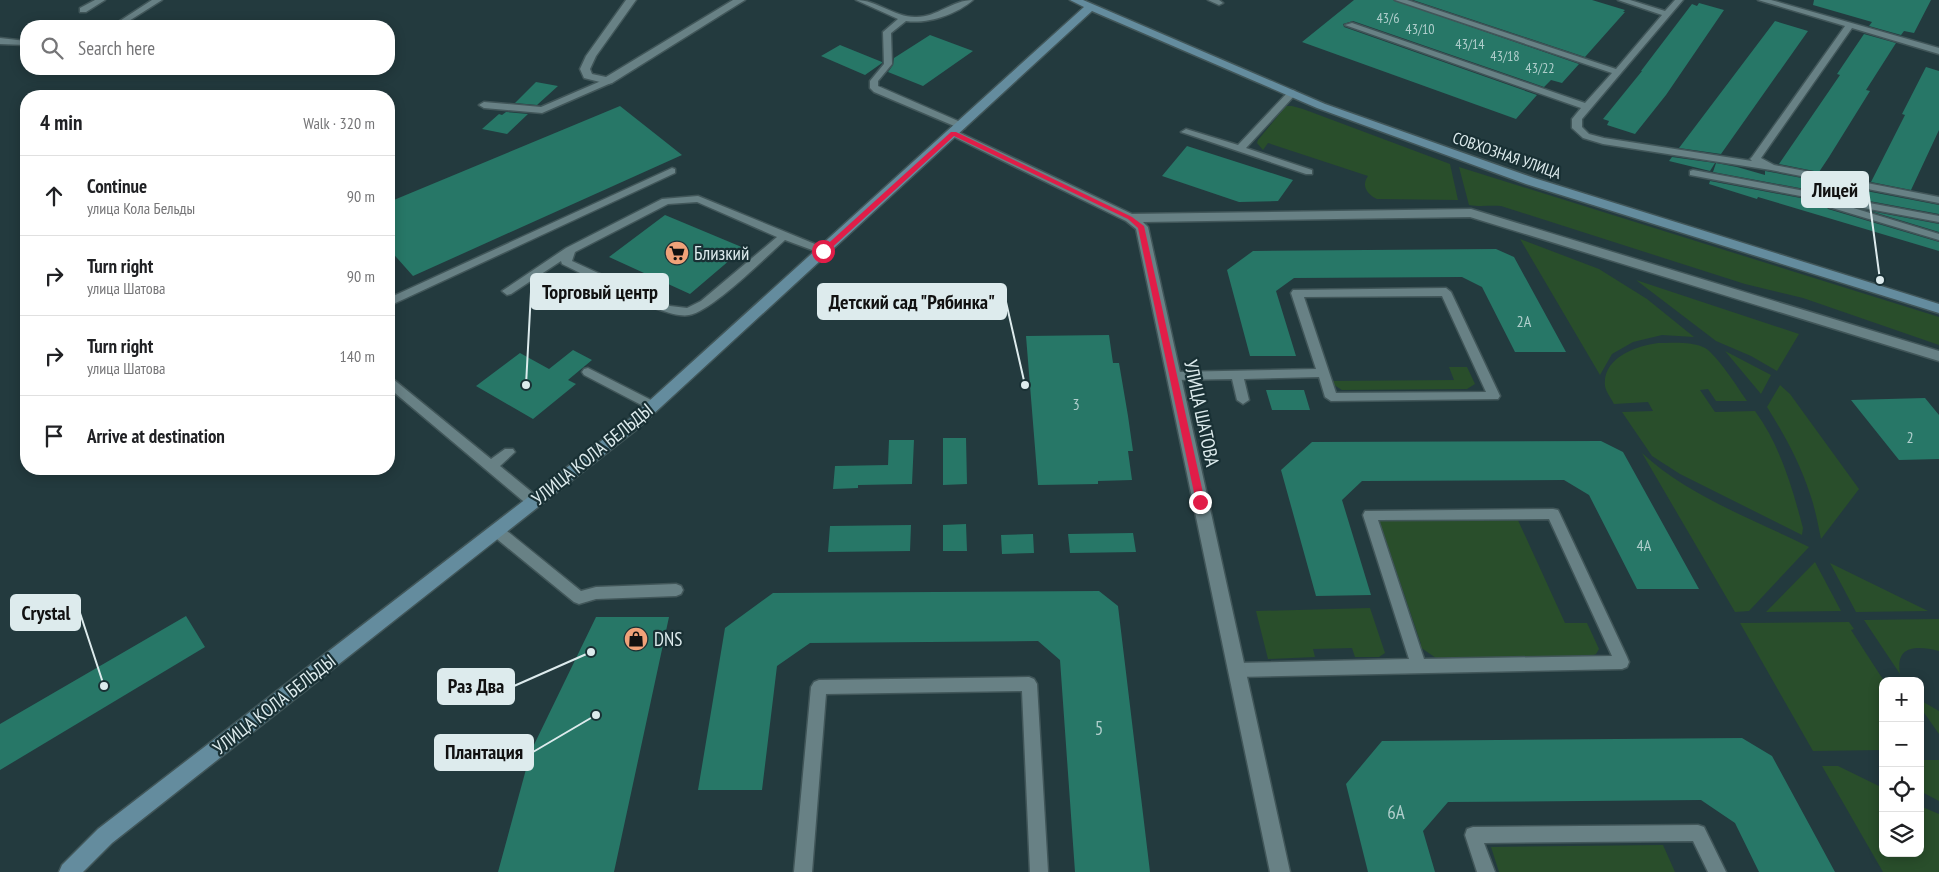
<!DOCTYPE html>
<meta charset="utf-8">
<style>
:root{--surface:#fff;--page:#f6f6f6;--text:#202124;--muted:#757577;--line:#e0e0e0}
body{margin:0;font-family:"PT Sans Narrow",sans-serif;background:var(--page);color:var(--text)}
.controls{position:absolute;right:15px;bottom:15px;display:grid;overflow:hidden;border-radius:10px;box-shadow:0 2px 12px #0003}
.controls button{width:45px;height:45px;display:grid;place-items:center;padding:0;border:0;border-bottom:1px solid var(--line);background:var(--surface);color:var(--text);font:25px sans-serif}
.stop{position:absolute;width:15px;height:15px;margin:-11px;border:4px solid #e11d48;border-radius:50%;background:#fff}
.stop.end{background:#e11d48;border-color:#fff;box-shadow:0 1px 5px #0008}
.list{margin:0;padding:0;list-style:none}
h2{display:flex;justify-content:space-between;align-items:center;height:65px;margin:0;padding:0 20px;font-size:21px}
h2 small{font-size:16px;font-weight:400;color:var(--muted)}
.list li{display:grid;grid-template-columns:32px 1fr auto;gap:15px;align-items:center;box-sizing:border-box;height:80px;padding:0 20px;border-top:1px solid var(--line)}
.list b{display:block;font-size:19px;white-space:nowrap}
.list p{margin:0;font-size:16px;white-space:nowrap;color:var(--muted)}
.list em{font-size:16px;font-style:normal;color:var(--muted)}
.icon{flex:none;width:28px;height:28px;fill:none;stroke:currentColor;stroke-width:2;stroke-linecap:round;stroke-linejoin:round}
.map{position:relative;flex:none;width:1939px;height:872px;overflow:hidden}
.search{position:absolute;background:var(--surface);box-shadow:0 2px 12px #0003;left:20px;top:20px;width:375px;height:55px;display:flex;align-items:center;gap:12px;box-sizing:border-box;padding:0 18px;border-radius:20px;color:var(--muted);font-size:19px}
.panel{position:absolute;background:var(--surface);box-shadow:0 2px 12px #0003;left:20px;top:90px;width:375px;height:385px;border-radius:20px}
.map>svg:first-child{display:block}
</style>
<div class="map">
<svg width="1939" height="872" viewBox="0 0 1939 872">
<rect width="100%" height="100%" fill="#233a3e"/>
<!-- green -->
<path fill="#294e2b" d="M1286 106H1292L1303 109 1450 164 1458 200 1377 199C1367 194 1361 186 1368 176L1268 143 1263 150 1257 143 1258 140Z
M1459 167 1939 317V345L1803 298 1745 284 1501 206C1490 205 1480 207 1469 205Z
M1520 239 1599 269 1647 299 1694 337 1662 335 1633 342 1612 354 1600 375Z
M1636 280 1799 334 1777 371 1751 356 1716 341Z
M1658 343C1672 343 1692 341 1705 348 1717 355 1738 388 1747 401H1716L1708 389 1700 390 1715 412 1755 411C1780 445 1792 487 1803 528L1802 535 1680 474 1652 456 1622 412 1653 411 1648 402 1614 404C1611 398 1606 392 1605 386 1602 358 1636 346 1658 343Z
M1725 351 1771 375 1761 394Z
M1449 367H1467L1475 384 1467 389 1342 390 1328 381 1454 380Z
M1780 385 1790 394 1859 489 1821 539C1818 524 1815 508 1810 494 1800 463 1784 434 1767 407Z
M1642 453C1688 496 1753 519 1809 547L1749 611 1735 612Z
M1517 518 1565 623H1587L1599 649 1596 654 1589 657 1436 658 1417 645 1421 644 1379 520Z
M1815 562 1841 611 1766 612Z
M1830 563 1928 611 1856 612Z
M1370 608 1385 653 1379 657H1355L1352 648 1313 649 1315 657 1268 659 1256 611Z
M1939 619V651C1918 646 1895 644 1900 674L1864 620Z
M1849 622 1854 629 1851 630 1884 681 1883 750 1813 751 1740 623Z
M1920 700 1939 711V734L1920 707Z
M1920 760H1939V801L1920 791Z
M1822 766H1838L1883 788V853H1920V806L1939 814V872H1883Z
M1663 845 1675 872H1499L1491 847Z"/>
<!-- building -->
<path fill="#277767" d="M1354 0H1393L1579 64 1562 83 1551 80 1544 87 1353 21 1343 24 1344 27 1537 95 1516 119 1302 42Z
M1413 0H1592L1625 10 1623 12H1625L1585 57Z
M1814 0H1931L1914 33 1904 31 1901 35 1869 26 1872 22 1813 5Z
M1699 3 1724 10 1666 95 1635 134 1607 125 1609 121 1603 119 1642 71H1641L1692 4 1697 6Z
M1775 21 1808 31 1721 154 1679 148Z
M1864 34 1896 43 1866 90 1870 91 1829 157 1819 172 1779 164 1840 75 1837 74Z
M930 35 973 51 923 86 888 72 893 65 894 58Z
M840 45 882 62V63L865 75 821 56Z
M1926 67 1939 71V130L1911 190 1871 182 1905 115 1902 114Z
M536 82 558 86 537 105 515 103Z
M620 106 682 155 413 276 389 249V202Z
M506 112 528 114 507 134 482 129 499 114 502 115Z
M1187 146 1293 180 1278 201 1239 202 1162 176Z
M1672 157 1715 163 1710 171 1669 161Z
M1716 163 1737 167 1765 175V171L1823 182 1861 193V190L1939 205V214L1713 172Z
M1710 181 1827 203 1826 206 1828 209 1939 242V251L1758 197 1757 199 1709 184Z
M1870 211 1939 224V232Z
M665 215 744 248 690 294 609 257Z
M1496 249 1514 257 1566 352H1515L1482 287 1462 277 1294 278 1276 291 1296 356H1250L1227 270 1253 251Z
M1109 335 1113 363H1119L1128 416 1133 451H1128L1132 480 1098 481V484L1038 485 1026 336Z
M573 350 592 360 568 380 576 384 533 419 476 386 520 353 549 369Z
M1266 390H1304L1310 410H1272Z
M1925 398 1939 415V459L1899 460 1851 400Z
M943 438H966L967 484 943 485Z
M889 440H914L912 484 858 485V488L833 489 835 466 888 465Z
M1601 441 1623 452 1699 589H1637L1589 495 1564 480 1362 481 1342 500 1371 595 1316 596 1281 470 1312 442Z
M966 524 967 551H943V525Z
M911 525 910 551 828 552 830 526Z
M1133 533 1136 552 1070 553 1068 534Z
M1033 534 1034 553 1002 554 1001 535Z
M1099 591 1118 606 1150 872H1075L1060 660 1038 641 810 643 777 666 762 790H698L725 628 773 593Z
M186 616 205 647 0 770V724Z
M596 617H669L614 872H498L531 751Z
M1742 738 1772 756 1835 872H1759L1735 823 1701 800 1448 802 1423 831 1435 872H1368L1346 784 1382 741Z"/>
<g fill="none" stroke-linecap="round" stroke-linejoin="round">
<!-- lane casing -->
<g stroke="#415659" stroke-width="3">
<path id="lane" d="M95 0H105L86 12H80V8Z
M152 0H162L121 26H112Z
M856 0C877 0 894 17 915 17 936 18 952 0 973 0 956 15 927 24 906 21L891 33 892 64 878 81V86L965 124V128H959L874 92 870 88V81L884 64 883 32 898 19Z
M1208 0H1219L1223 3 1219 5Z
M1395 0H1407L1616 69 1662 15 1618 0H1630L1665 11 1675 0H1683L1582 119V127L1589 134 1604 138 1752 161 1750 159 1752 157 1845 26 1758 0H1771L1939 48V54L1852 28 1761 158 1774 165 1939 197V203L1771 170 1603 144 1583 138 1572 128V119L1581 108 1345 25 1352 23 1585 103 1612 73Z
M0 38 26 41V45L0 44Z
M608 78 612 81 611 83 542 113 484 108 479 105 484 102 541 107Z
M1292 90 1295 91V95L1246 148 1312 170V174H1306L1181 132 1186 129 1238 145 1289 91Z
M672 168 675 169V173L389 306V298Z
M1693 170 1939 216V222L1837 203 1939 234V240L1829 207 1828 205 1832 202 1690 175V171Z
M698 196 827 249 828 251 823 254 785 240C766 257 711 312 689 315 665 320 588 276 562 264L561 261 511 294 507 295 502 291 566 248 662 199ZM697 202 777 237 701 301 687 308 670 306 572 261 575 252 668 204Z
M1446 288 1451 292 1500 396 1498 399 1331 401 1325 397 1319 377 1244 379 1249 400 1243 404 1237 400 1232 379 1174 380 1168 376 1174 372 1316 369 1291 293 1293 290ZM1442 296 1486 392 1336 393 1304 297Z
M588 368 657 403 659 406 653 410 649 409 584 375 582 372 584 369Z
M389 378 393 379 491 459 505 449H513L515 452 500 466 539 498 541 502 539 506 534 507 529 506 389 388Z
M1553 509 1558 510 1560 514 1627 657 1629 662 1627 667 1622 669 1236 677 1231 675 1229 670 1231 665 1236 663 1409 659 1363 515 1365 511ZM1549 519 1612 656 1424 659 1378 520Z
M497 526 502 527 581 591 596 587 676 584 681 586 683 590 681 594 676 596 596 599 579 604 574 602 492 535 490 531 492 527Z
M1029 677 1034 679 1037 684 1048 872H1030L1022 691 826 694 812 872H794L811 687 814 682 819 680Z
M1698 825 1704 827 1726 872H1708L1693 841 1484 843 1495 872H1477L1465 835 1467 829 1473 827Z"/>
</g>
<!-- street casing -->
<g stroke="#415659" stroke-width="3">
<path id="street" d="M626 0H636L596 56 590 69 592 74 606 77 733 0H745L612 83 608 84 584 78 580 69 586 56Z
M954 130 1132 214 1471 209 1939 351V361L1470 217 1143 222 1148 227 1290 872H1270L1136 229 1126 221 950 135 948 133 950 131Z"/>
</g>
<!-- secondary casing -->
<g stroke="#415659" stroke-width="3">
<path id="secondary" d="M1070 0H1083L1325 104 1534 178 1939 304V313L1526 184 1317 108 1092 11 637 429 112 843 83 872H59L62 865 98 829 627 421 1084 7Z"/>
</g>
<!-- lane -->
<use href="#lane" fill="#688185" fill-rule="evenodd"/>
<!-- street -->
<use href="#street" fill="#688185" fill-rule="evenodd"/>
<!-- secondary -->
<use href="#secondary" fill="#648c9e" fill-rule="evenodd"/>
</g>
<!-- route -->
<path fill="#e11d48" d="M951 132H956L1132 217 1144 226 1205 502 1204 504 1200 505 1196 502 1138 228 1128 219 954 136 826 253H821V250Z"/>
<!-- icons -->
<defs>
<g id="supermarket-disc" transform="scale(1.25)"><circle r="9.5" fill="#f0a279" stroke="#193034"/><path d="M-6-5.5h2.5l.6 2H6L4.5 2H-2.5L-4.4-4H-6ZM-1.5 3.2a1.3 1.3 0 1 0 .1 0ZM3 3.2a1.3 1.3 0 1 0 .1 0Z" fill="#111"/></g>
<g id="shop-disc" transform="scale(1.25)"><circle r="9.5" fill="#f0a279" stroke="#193034"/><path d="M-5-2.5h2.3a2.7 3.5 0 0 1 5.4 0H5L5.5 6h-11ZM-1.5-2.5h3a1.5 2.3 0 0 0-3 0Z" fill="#111"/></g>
</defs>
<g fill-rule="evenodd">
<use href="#supermarket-disc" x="677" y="253"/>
<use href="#shop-disc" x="636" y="639"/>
</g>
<g text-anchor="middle" stroke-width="4.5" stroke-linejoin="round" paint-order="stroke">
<!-- far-number labels -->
<g font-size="14" fill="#b0cecc">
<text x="1388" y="23">43/6</text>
<text x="1420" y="34">43/10</text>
<text x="1470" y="49">43/14</text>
<text x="1505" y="61">43/18</text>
<text x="1540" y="73">43/22</text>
</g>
<!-- far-street labels -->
<g font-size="16" fill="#ddebed" stroke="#193034">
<text transform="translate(1507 155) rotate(19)" y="6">СОВХОЗНАЯ УЛИЦА</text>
</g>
<!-- number labels -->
<g font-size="16" fill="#b0cecc">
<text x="1524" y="327">2А</text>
<text x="1076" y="410">3</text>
<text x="1910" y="443">2</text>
<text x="1644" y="551">4А</text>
</g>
<!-- poi labels -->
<g font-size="19" fill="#ddebed" stroke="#193034" text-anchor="start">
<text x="694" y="260">Близкий</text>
<text x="654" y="646">DNS</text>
</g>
<!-- street labels -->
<g font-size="19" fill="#ddebed" stroke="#193034">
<text transform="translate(1202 413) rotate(78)" y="7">УЛИЦА ШАТОВА</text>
<text transform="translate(592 454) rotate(-39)" y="7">УЛИЦА КОЛА БЕЛЬДЫ</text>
<text transform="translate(274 704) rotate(-38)" y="7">УЛИЦА КОЛА БЕЛЬДЫ</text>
</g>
<!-- near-number labels -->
<g font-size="19" fill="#b0cecc">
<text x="1099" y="735">5</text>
<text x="1396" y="819">6А</text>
</g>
</g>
<!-- callouts -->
<path fill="none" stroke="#ddebed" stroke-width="2" d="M1880 280L1868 190M526 385L531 292M1025 385L1006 302M104 686L80 613M591 652L514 686M596 715L533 752"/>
<g fill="#ddebed" stroke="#193034" stroke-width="2">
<circle cx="1880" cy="280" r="5"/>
<circle cx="526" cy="385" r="5"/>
<circle cx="1025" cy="385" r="5"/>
<circle cx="104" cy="686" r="5"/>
<circle cx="591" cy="652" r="5"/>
<circle cx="596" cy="715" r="5"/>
</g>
<g fill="#ddebed" stroke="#ddebed" stroke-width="2">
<rect x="1802" y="172" width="66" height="35" rx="5"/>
<rect x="531" y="274" width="137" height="35" rx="5"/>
<rect x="818" y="284" width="188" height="35" rx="5"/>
<rect x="11" y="595" width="69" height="35" rx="5"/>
<rect x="438" y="669" width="76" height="35" rx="5"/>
<rect x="435" y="735" width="98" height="35" rx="5"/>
</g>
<g font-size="20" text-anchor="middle" font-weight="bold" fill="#111">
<text x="1835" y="197">Лицей</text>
<text x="600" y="299">Торговый центр</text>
<text x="912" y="309">Детский сад "Рябинка"</text>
<text x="46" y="620">Crystal</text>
<text x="476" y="693">Раз Два</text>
<text x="484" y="759">Плантация</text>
</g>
</svg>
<div class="controls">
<button>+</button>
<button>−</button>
<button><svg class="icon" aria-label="locate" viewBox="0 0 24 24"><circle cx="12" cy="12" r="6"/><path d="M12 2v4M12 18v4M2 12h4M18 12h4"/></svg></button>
<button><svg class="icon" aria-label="layers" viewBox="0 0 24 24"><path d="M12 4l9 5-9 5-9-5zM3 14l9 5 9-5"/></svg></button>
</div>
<div class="stop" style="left:823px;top:251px"></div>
<div class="stop end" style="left:1200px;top:502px"></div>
<div class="search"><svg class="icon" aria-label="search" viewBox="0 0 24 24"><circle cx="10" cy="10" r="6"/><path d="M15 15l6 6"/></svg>Search here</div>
<section class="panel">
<h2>4 min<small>Walk · 320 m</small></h2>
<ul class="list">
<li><svg class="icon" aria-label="ahead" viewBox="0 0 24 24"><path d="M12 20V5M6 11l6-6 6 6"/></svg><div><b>Continue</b><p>улица Кола Бельды</p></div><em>90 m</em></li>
<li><svg class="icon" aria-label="right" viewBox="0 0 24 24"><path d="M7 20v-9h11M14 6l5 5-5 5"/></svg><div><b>Turn right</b><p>улица Шатова</p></div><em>90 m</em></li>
<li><svg class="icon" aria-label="right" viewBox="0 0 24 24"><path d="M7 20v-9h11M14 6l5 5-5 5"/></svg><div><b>Turn right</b><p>улица Шатова</p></div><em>140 m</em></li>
<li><svg class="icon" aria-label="arrive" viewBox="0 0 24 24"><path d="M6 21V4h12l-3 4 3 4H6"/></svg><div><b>Arrive at destination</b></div></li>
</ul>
</section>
</div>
